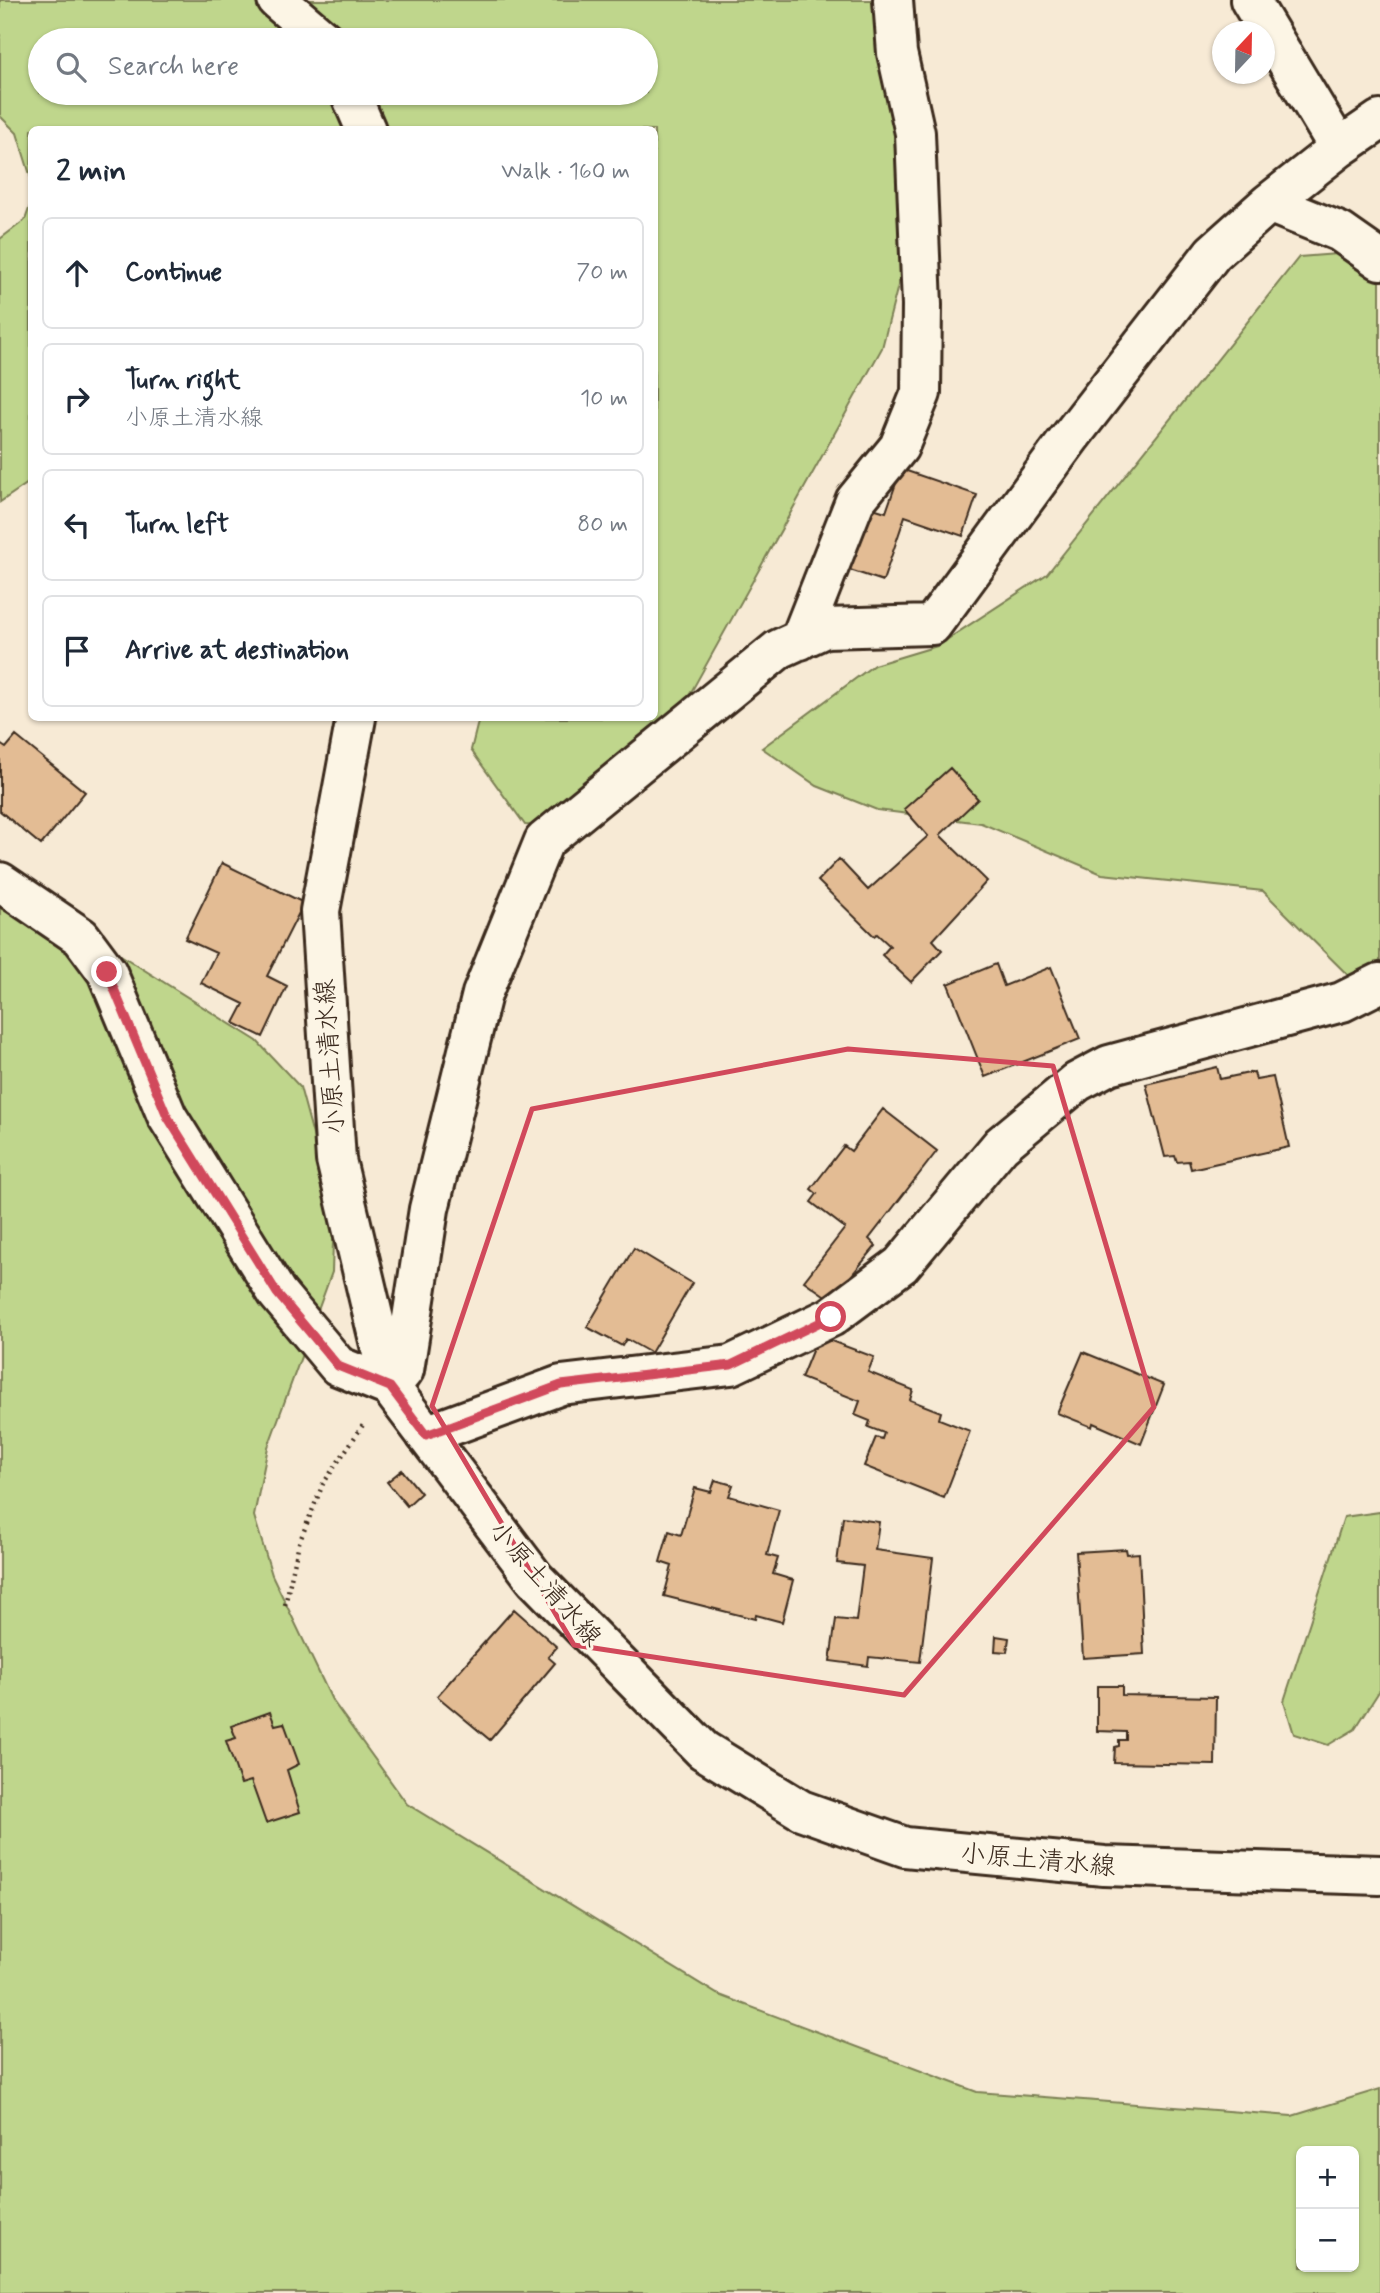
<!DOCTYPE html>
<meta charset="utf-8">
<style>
:root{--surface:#fff;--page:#f6f6f7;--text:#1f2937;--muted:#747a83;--line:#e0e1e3}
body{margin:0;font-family:Mynerve,"Klee One",sans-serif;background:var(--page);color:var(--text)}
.controls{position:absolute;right:21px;bottom:21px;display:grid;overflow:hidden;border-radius:10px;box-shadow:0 2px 5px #0004}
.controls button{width:63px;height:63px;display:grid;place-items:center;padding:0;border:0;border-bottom:2px solid var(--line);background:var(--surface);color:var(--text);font:35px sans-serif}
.compass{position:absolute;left:1212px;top:21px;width:63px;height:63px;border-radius:50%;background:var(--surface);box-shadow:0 2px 5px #0004;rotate:22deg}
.stop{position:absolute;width:21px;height:21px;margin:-16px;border:5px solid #d1495b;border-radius:50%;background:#fff}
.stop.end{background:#d1495b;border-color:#fff;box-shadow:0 2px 7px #0008}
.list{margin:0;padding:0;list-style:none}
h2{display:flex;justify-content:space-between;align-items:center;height:91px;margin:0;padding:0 28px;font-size:30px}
h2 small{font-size:23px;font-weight:400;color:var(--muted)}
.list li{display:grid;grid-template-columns:46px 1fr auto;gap:21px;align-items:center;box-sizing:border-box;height:112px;margin:0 14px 14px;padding:0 14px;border:2px solid var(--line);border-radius:10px}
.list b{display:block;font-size:26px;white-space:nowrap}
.list p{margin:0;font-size:23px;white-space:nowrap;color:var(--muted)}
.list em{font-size:23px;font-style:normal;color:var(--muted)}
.icon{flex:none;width:38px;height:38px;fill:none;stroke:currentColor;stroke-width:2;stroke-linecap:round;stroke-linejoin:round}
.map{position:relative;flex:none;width:1380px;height:2293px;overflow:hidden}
.search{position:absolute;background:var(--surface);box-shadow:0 2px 5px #0004;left:28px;top:28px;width:630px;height:77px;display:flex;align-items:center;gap:18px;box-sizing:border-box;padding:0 24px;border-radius:38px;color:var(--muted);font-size:26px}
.panel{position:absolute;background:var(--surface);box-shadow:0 2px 5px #0004;left:28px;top:126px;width:630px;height:595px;border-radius:10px}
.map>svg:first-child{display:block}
</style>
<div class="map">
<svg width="1380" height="2293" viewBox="0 0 1380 2293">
<rect width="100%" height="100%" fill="#f7ead5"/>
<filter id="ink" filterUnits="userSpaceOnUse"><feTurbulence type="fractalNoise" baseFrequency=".0143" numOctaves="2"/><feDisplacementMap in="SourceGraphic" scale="14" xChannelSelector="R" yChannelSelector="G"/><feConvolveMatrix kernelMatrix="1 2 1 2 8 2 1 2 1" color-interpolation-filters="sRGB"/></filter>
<g filter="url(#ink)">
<!-- green -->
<path fill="#bfd68c" stroke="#7d8055" stroke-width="2" fill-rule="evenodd" d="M0 0H908L927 172 882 348 665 739 578 827 525 825 471 750 479 718H654V130H32L31 178 17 133 0 116ZM40 40H646V93H40Z
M31 203V481L0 502V239L25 220Z
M1363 252 1380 254V1007L1263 891 1102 874 981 823 877 810 817 786 762 748 874 665 937 646 1047 574 1299 257Z
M0 879 257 1041 300 1087 334 1212 332 1272 268 1447 254 1516 272 1575 332 1700 407 1804 717 1994 977 2092 1292 2116 1380 2089V2293H0ZM1301 2151H1354V2267H1301Z
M1380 1512V1690L1355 1729 1328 1745 1294 1734 1284 1701 1344 1517Z"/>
<!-- building -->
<path fill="#e3bc94" stroke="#3b2a1e" stroke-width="2" d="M901 469 977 495 963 536 905 516 883 581 844 568 866 506 886 512Z
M16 736 85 792 41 845 0 811V744L6 748Z
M950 768 978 799 940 835 987 881 933 940 942 950 911 982 882 955 890 946 877 934 874 936 818 881 839 859 868 890 928 836 904 809Z
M222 863 304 903 267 976 287 986 263 1037 234 1023 244 1004 201 983 216 953 185 939Z
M996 964 1004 986 1051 967 1080 1039 985 1077 948 984Z
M1217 1067 1220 1079 1254 1072 1256 1080 1273 1077 1289 1147 1191 1169 1189 1161 1177 1162 1175 1156 1165 1157 1146 1084Z
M883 1109 937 1151 869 1239 876 1246 831 1300 804 1281 845 1228 811 1202 817 1194 811 1189 844 1146 851 1151Z
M634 1248 692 1283 651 1353 626 1339 622 1346 587 1327Z
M818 1336 874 1357 868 1372 913 1390 910 1400 941 1412 939 1419 970 1431 944 1498 864 1466 876 1437 882 1439 884 1433 868 1427 870 1421 855 1415 860 1401 801 1378Z
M1083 1352 1164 1385 1141 1444 1093 1423 1092 1427 1057 1413Z
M402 1470 421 1493 407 1506 387 1482Z
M715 1480 733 1485 729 1496 779 1510 767 1555 778 1558 773 1574 793 1580 782 1622 756 1615 755 1619 664 1596 672 1566 660 1562 669 1531 681 1535 695 1488 711 1492Z
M843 1517 879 1522 875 1550 933 1558 920 1662 869 1657 868 1666 830 1661 836 1619 856 1621 863 1566 837 1563Z
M1126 1549 1127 1554 1139 1553 1144 1654 1083 1658 1076 1552Z
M514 1609 557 1647 548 1657 555 1663 490 1740 437 1696Z
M996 1636 1009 1638 1007 1652 995 1651Z
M1097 1686H1122V1695L1216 1697 1215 1765 1114 1763 1115 1747 1119 1746V1740H1126V1732L1097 1731Z
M270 1712 275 1725 284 1723 299 1764 287 1770 300 1812 266 1823 251 1781 241 1784 226 1741 236 1738 231 1726Z"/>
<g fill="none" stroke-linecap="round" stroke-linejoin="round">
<!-- minor casing -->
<g stroke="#3b2a1e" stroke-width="44">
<path id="minor" d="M1250 0 1339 148
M1269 203 1340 232 1380 260
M800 640 855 501 899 447 921 393 922 305 915 133 897 53 893 0
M0 882 81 937 107 972 167 1116 277 1293 338 1366 390 1387 404 1370 429 1209 482 994 544 841 779 649 825 628 932 625 1071 436 1213 253 1269 203 1339 148 1380 120
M426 1435 561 1385 731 1365 831 1317 901 1265 1001 1145 1077 1082 1109 1065 1342 1002 1380 983"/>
</g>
<!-- secondary casing -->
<g stroke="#3b2a1e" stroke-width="44">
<path id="secondary" d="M277 0 324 40
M350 93 366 130
M356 718 320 911 336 1160 390 1387 535 1579 703 1750 801 1810 905 1847 1104 1866 1380 1875"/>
</g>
<!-- path -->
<path stroke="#3b2a1e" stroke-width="4.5" stroke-dasharray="2 5" stroke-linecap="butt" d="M285 1605 299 1543 323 1484 365 1422"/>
<!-- minor -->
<use href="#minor" stroke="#fcf5e5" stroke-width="38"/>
<!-- secondary -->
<use href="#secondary" stroke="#fcf5e5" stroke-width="38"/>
</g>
</g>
<g fill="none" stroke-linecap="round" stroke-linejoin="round" filter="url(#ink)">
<!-- route -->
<path stroke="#d1495b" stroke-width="9" d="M107 972 167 1116 277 1293 338 1366 390 1387 426 1435 561 1385 731 1365 831 1317"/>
</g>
<!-- marked area -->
<path fill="none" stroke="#d1495b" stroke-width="5" stroke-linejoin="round" d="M848 1049 1053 1066 1154 1407 904 1695 574 1645 432 1406 532 1109Z"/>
<g text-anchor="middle" stroke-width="6" stroke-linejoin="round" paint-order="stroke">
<!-- street labels -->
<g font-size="26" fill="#3b2a1e" stroke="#fcf5e5">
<text transform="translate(329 1057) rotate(-94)" y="9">小原土清水線</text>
<text transform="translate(546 1583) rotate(49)" y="9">小原土清水線</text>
<text transform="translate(1038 1859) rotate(5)" y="9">小原土清水線</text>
</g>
</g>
</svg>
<div class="controls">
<button>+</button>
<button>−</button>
</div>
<svg class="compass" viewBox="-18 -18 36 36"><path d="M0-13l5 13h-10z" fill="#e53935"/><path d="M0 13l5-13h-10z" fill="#747a83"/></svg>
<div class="stop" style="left:831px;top:1317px"></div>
<div class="stop end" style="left:107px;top:972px"></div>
<div class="search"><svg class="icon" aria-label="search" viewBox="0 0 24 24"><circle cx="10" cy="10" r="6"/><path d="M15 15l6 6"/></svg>Search here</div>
<section class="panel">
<h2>2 min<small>Walk · 160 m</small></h2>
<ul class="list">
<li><svg class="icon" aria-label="ahead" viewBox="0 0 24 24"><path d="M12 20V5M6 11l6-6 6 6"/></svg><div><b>Continue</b></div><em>70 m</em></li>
<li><svg class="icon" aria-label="right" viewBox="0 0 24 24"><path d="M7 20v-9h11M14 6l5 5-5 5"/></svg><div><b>Turn right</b><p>小原土清水線</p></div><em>10 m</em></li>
<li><svg class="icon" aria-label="left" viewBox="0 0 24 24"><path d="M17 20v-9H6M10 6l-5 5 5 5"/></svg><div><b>Turn left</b></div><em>80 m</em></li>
<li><svg class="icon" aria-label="arrive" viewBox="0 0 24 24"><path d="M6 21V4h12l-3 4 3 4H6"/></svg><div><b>Arrive at destination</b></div></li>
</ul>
</section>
</div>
